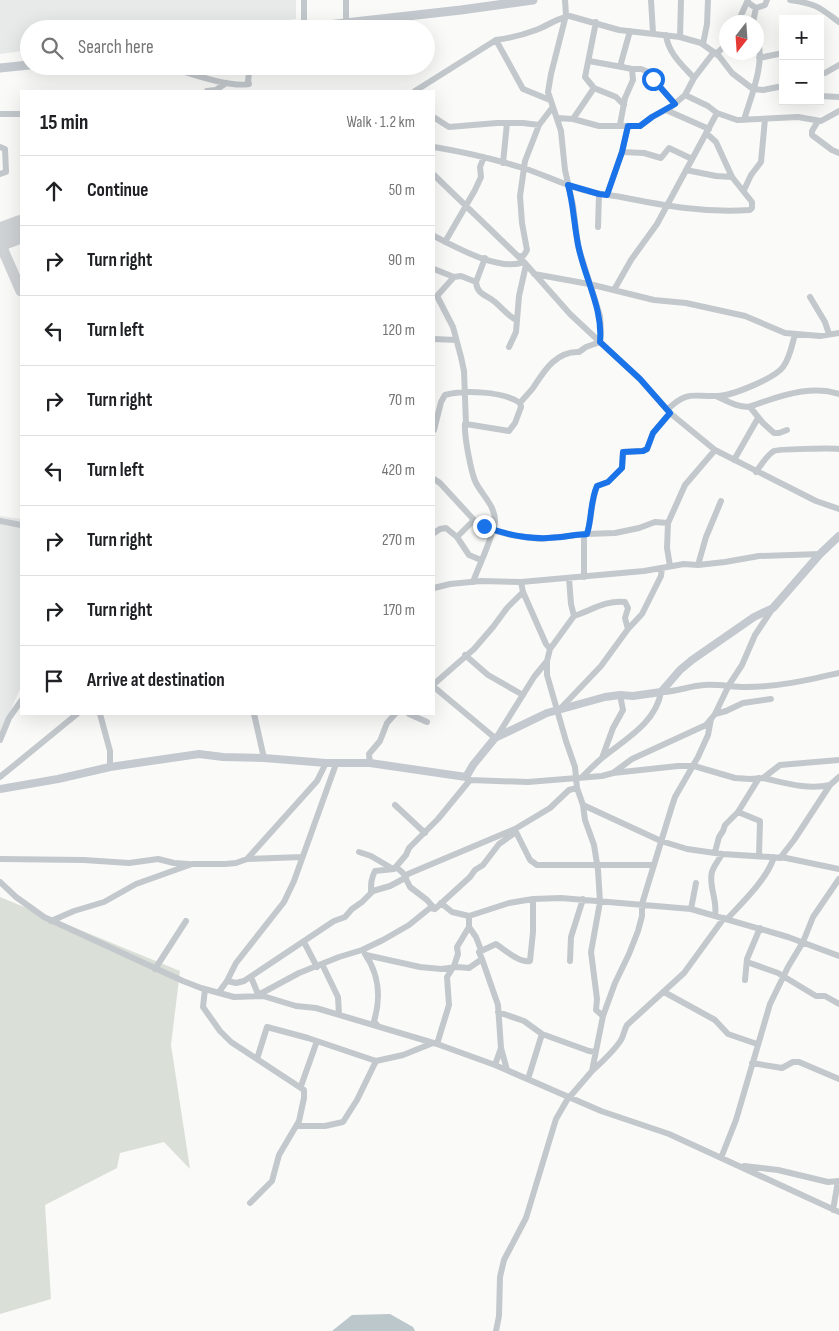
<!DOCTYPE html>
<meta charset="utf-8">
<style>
:root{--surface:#fff;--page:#f6f6f6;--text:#202124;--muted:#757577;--line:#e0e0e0}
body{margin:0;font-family:"Sofia Sans Condensed",sans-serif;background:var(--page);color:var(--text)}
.controls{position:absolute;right:15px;top:15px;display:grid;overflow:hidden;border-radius:0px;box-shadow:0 5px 20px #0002}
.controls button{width:45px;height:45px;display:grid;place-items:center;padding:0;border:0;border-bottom:1px solid var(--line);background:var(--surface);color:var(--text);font:25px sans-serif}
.compass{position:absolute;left:719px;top:15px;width:45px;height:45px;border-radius:50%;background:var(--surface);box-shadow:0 5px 20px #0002;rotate:197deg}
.stop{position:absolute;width:15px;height:15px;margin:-11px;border:4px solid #1a73e8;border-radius:50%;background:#fff}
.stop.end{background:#1a73e8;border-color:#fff;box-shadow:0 1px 5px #0008}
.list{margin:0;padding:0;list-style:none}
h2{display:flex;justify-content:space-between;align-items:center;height:65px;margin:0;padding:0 20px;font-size:21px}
h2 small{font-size:16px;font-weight:400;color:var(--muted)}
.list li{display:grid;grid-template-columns:32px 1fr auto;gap:15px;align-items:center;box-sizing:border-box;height:70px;padding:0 20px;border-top:1px solid var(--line)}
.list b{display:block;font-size:19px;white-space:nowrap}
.list em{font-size:16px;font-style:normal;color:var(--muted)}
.icon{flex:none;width:28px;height:28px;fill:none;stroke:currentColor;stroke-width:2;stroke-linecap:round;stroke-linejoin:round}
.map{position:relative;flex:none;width:839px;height:1331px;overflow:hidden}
.search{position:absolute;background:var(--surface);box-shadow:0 5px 20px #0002;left:20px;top:20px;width:415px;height:55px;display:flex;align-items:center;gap:12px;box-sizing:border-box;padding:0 18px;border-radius:28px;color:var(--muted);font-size:19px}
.panel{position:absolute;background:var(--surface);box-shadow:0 5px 20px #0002;left:20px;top:90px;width:415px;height:625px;border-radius:0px}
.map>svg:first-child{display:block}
</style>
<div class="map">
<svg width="839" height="1331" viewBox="0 0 839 1331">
<rect width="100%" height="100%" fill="#fafaf8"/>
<!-- built -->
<path fill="#e8e9e9" d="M0 0H296V19L212 29H29V50L0 54Z
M0 516 21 519V687L0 734Z"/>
<!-- green -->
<path fill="#dadfd7" d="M0 897 180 971 171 1045 190 1169 164 1142 120 1153 117 1168 45 1205 51 1299 0 1314Z"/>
<!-- water -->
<path fill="#bbc7cb" d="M390 1314 413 1327 415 1331H332L352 1315Z"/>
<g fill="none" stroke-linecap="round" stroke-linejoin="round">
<!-- taxiway -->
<path stroke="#ced2d4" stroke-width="11" d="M0 243 21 291"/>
<!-- runway -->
<path stroke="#ced2d4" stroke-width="28" d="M0 237 21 229"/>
<!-- minor -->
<path stroke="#c3c8cc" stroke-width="6" d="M304 0V27
M346 0V23
M565 0 566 15 551 74 548 92 561 131 565 170 573 205 578 246 600 316 601 331 600 342 640 379 670 413 715 450 816 501 839 509
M651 0 653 33
M748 0 747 2 756 8 753 22
M790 0C817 4 819 7 839 22
M756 8 765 5 767 0
M566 15 619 30 680 37 701 43 719 56 732 73 753 89 763 90 783 86
M596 22 585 77 594 88 616 97 624 105
M738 22 747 2
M666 35C668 53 683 66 694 78
M680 37 681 0
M496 40 523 89 550 100
M703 44 707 24 708 0
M716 54 726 45
M759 58 783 53
M589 61 622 67
M165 66C186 72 229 88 249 84L248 81 250 66
M632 69H641L646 71 675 104
M820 73H825L839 65
M207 91 216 90 226 83
M415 91 496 40C510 38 523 35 536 30 547 26 554 20 566 17
M685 95 708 106 717 113 737 120 798 117 821 121 839 111
M820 96 839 97
M666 110 709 129
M0 114H21
M435 118 449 127 497 123H523L539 125
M557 118 573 119 599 126H640L652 117 671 107 685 95 694 78 714 52
M573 119 594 88
M744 120C751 96 767 60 756 36
M818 121 812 131V135L832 150 839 153
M620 125 625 98 633 80 632 69 622 67 621 63 630 31
M0 147 5 149 6 172 0 174
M434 147C464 152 494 159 523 168 543 174 563 185 584 190 596 194 609 195 621 197 666 206 704 213 750 210L752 208V202L732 177 716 142 706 133
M622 152 644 153 661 158 669 148 692 159
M503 163 507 123
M686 170 716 176 732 177
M434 175 524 262 570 314 600 342
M744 190 751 175 761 162 765 119
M607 195 622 152 628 126
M598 227 599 194
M434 236C456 247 499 272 524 262
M445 242 475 190 481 177 480 167 484 157
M519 257 524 255 527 250 522 223 520 196 525 161 539 125 552 108
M434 269 454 277
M534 274 589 284 654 300 686 303 745 316 785 333 820 336 839 333
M476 282C477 295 487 295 495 302 502 308 507 315 516 320
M614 290 631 260 657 224 717 113
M810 297 825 322 829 334
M434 339 456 340
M509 347 516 332 519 296 526 265
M718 397C727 401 741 409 751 406 756 405 761 402 766 401 789 393 815 386 839 394
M750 407 763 423 774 433H779L787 430
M668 409C688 390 693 397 717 396 732 396 775 378 783 367 790 358 792 345 795 334
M466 424 509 431 515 423 521 407 520 403
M434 430 441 402 445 395C464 390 503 391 520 403 524 398 529 393 533 388 544 371 556 351 579 352L586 347 600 342
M734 460 758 418
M756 472C761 465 767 455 774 451 778 449 832 448 839 449
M434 479 440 483 474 520 493 530 511 535 540 539 587 534 615 533 639 528 655 522 668 523
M0 521 21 525
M434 533 440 529 446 528 457 537 474 520
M587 534C592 518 591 502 597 486L608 482 622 468 623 452 643 451 647 449 653 433 670 413
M457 537 469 555 481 560
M698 565 706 537 721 501
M670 566 667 548 668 523 685 485 715 450
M584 577V535
M473 582C478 568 495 532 495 521 495 506 483 496 476 483 471 473 464 435 465 424H466L464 371 461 357 453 327 437 296 454 277 461 276 476 282 485 258
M521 582 523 592 546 644 550 649
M434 588 450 584 481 581 521 582 644 571 684 564 698 565 725 562 759 556 820 554
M574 616C592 610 606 600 625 602L628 608 625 618 628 629
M465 655 488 675 523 695
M547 661V675L566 741 575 767 577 788 583 805 585 820 594 845 598 870 600 902 591 952 597 999 596 1010 603 1016
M434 684 474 649 493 627 507 608 523 592
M434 687 495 738
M560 709 601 666 628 629 642 614 661 576 662 568
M100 714 110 751V767
M254 714 264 758
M409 714 427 722
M715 714 726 711 743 703 771 699
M496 738 534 677 547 661 550 649 574 616 571 604 569 578
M0 740 9 718 21 701
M602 758 613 728 623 710 620 695
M370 763 369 754 380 741 387 723 395 714
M613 773 632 759 706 725 710 720
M0 777 77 714
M466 777 470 780 528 782 602 776 613 773 678 766H694L735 778 750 779 763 778 780 765 839 760
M582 777C588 771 595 764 602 758 624 740 656 723 661 692 676 692 689 686 704 685 718 684 732 687 746 687 778 687 808 680 839 673
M763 778C786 783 807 790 830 785
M395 805 425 833
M583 805 661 841 687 849 722 854 786 858 839 869
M738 812 760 821 759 856
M516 832 530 860 537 865H654
M359 852 371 856 393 869
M715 852 719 837 723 831 725 825 738 812 759 778
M780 858 794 840 830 785 839 777
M0 859 84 860 129 863 158 859 174 863 189 864
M247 859 317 781 326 763
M396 867 403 873 410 887 427 900 435 909
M0 882 16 897 44 917 183 981 201 988 234 997 263 996 296 1006 316 1008 437 1044 495 1065 601 1111 669 1134 839 1212
M373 891H371C371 883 371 879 375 871L394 869 406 855 409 848 438 819 470 780
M441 903 452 912 469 916 509 903 533 899 561 898 691 909 788 937 839 956
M691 909 696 883
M715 916C718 901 708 885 712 872 714 865 719 860 722 854
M727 919C743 902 767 879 774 857
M51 921 74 911 104 902 136 884 192 864H225L236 863 247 859 302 857
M304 942 317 967
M479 952 496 944C505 950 519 963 530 961L533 932V899
M365 954C379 974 381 998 374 1021L378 1026
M366 955 420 967 441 969 457 967 469 968 482 959 479 952 481 950 476 937 469 927V916
M482 959 498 1005 501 1048 495 1065
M570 961 571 937 583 899
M747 962 778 973 816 996H825L839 1004
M322 964 338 997 339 1014
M155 969 186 921
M251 977 258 994
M745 980 747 959 760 928
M227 981 236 983 244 981 334 921 345 917 352 909 362 902 373 891 390 886 405 878 408 874 515 829
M205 989 203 1007 220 1031 231 1042 304 1090V1098L299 1121 279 1155 272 1181 250 1203
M219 992 227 981 236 963 284 902 294 881 336 764
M664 992 715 1020 728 1034 757 1044
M260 994 299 973 339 957 362 950 383 940 409 925 430 908 435 909 470 877 475 870 483 865 499 844 516 832 515 829 550 808 569 790 577 788
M498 1012 524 1021 542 1034 589 1051 595 1052
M437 1044 449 1005 447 977 454 966 458 954 457 947 469 927
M501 1048 507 1070
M257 1059 267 1027 308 1038 376 1061 403 1055 433 1043
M752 1063 782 1068 793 1062H799L839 1079
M592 1071C602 1062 614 1051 621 1040 624 1035 624 1030 627 1025L684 973 724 918
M528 1079 542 1034
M301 1086 317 1041
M297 1126H325L343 1122 357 1100 376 1061
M721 1158 736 1120 770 1004 788 967 803 942 813 917 839 879
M744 1166 778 1170 828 1182 839 1181
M833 1210 838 1181
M496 1331 499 1316 500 1277 504 1260 526 1218 556 1119 567 1100 592 1071 603 1016 615 983 629 954 638 931 642 916V904L672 806 675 797 698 757 708 735 711 719 715 714 729 685 742 665 755 635 773 608"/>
<!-- major -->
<path stroke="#c3c9ce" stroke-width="8" d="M0 789 58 779 110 767 199 754 223 757 264 758 326 763H370L466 777 473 765 495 738 547 713 605 697 620 695 633 696 661 692 680 670 692 660 754 617 773 608 820 554 839 536"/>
<!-- highway -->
<path stroke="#c3c9ce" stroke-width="9" d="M292 29 461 10 533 0
M0 68 29 65"/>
</g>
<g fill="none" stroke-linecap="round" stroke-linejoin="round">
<!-- route -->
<path stroke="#1a73e8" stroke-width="6" d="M484 526C513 538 545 541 575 535 579 534 583 535 587 534 592 518 590 502 597 486L608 482 622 468 623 452 643 451 647 449 653 433 670 413 640 379 600 342C603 309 586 281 579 249 574 228 574 206 568 185L599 194 607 195 622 152 628 126H640L652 117 675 104 653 79"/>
</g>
</svg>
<div class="controls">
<button>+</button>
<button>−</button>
</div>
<svg class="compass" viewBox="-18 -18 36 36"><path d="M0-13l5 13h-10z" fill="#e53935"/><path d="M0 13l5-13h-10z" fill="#757577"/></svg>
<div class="stop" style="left:653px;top:79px"></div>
<div class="stop end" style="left:484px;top:526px"></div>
<div class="search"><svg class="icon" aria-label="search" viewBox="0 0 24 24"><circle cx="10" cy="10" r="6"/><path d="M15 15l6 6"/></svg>Search here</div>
<section class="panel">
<h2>15 min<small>Walk · 1.2 km</small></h2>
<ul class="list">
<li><svg class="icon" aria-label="ahead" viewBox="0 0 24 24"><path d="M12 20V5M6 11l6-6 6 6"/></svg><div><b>Continue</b></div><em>50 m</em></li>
<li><svg class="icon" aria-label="right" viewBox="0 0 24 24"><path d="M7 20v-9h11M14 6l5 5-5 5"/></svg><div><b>Turn right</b></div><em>90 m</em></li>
<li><svg class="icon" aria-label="left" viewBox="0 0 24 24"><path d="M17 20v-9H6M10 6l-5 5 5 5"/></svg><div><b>Turn left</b></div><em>120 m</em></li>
<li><svg class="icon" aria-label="right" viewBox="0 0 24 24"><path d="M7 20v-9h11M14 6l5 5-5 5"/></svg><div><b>Turn right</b></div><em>70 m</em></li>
<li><svg class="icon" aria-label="left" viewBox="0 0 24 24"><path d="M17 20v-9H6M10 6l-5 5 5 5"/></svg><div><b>Turn left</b></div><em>420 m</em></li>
<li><svg class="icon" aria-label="right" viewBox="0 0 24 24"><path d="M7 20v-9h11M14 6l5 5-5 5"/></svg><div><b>Turn right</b></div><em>270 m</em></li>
<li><svg class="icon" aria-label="right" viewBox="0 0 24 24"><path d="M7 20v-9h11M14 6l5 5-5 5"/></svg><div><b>Turn right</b></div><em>170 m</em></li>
<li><svg class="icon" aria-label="arrive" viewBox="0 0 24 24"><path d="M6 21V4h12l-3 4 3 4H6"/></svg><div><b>Arrive at destination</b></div></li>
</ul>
</section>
</div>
